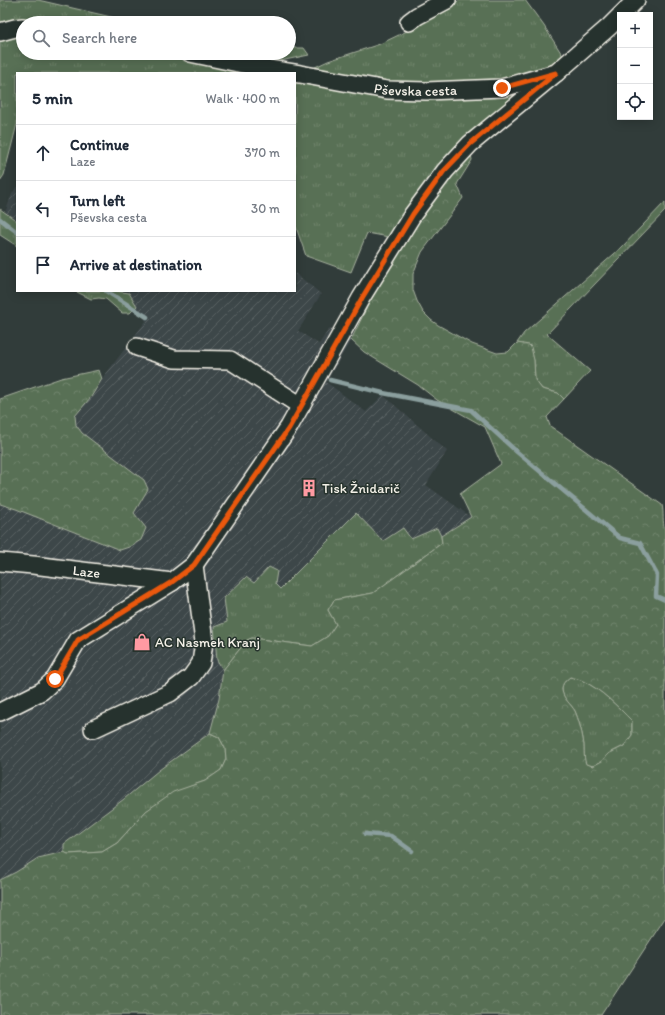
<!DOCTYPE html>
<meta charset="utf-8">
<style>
:root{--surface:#fff;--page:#f6f6f7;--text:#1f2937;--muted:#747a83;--line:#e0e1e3}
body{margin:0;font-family:Itim,sans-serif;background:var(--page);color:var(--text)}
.controls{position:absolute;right:12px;top:12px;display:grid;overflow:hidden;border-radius:0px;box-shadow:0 2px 10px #0003}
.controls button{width:36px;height:36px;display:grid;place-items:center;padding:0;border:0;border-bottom:1px solid var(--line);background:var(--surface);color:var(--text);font:20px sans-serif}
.stop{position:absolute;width:12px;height:12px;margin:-9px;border:3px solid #ea580c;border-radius:50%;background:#fff}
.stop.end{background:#ea580c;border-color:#fff;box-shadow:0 1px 4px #0008}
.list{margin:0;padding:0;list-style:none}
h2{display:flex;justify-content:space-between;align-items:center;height:52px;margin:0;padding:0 16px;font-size:17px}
h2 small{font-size:13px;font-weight:400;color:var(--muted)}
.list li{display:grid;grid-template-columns:26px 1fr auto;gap:12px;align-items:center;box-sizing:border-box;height:56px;padding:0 16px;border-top:1px solid var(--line)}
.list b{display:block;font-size:15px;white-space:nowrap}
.list p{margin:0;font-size:13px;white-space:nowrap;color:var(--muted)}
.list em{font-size:13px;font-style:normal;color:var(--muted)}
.icon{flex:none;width:22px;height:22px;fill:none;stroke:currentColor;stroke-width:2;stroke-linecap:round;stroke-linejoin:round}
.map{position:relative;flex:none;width:665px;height:1015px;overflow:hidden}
.search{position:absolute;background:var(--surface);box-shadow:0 2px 10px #0003;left:16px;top:16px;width:280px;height:44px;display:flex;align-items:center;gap:10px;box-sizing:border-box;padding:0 14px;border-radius:22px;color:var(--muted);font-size:15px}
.panel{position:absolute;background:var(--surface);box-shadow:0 2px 10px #0003;left:16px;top:72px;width:280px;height:220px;border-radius:0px}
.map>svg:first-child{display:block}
</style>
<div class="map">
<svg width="665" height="1015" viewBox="0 0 665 1015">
<defs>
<pattern id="industrial-furrows" width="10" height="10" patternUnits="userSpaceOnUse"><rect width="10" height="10" fill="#3e474a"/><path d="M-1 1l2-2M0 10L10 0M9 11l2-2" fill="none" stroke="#5a6264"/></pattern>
<pattern id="grass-tufts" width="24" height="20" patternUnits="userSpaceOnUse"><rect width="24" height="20" fill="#597055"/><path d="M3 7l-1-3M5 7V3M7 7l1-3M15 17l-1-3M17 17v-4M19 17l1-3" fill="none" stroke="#71856d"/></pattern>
<pattern id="forest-crowns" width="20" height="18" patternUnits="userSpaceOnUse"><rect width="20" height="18" fill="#597055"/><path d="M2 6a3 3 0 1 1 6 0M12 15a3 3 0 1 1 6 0" fill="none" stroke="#71856d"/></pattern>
</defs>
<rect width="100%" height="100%" fill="#313c3a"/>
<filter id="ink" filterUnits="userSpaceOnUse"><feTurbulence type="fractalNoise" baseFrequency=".025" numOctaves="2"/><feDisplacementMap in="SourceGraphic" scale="8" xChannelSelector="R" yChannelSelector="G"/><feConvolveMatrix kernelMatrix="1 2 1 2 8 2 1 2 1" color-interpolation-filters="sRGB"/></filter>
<g filter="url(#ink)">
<!-- industrial -->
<path fill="url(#industrial-furrows)" d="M17 186V221L5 213 12 194Z
M295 273 321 294 298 331 319 344 329 329 351 340 326 382 366 412 383 395 447 451 426 485 471 517 441 536 436 528 411 540 383 541 291 576 279 589 275 584H254L246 577 227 622 217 660 223 670 219 699 210 733 159 770 124 799 64 843V852L38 858 16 872 0 880V504L16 509 146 528 134 513 148 489 106 452 82 433 76 425 75 416 91 397 102 379 146 321 129 293 115 291H295Z"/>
<!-- grass -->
<path fill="url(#grass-tufts)" stroke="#a6b09e" d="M0 0H38L137 23H78C56 18 21 20 0 26Z
M460 0H525L544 26 563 56 453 150 436 170 389 237 367 233 351 272 306 256 296 227 295 226V73L300 74 328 61 380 44 405 32 419 25Z
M23 35V53H153L237 69 281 73H17V124L4 175 0 181V39Z
M289 48H304L309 55 280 61 265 62 221 53H289Z
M665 202V211L547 334 590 371 564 399 558 393 542 389 535 380 534 360 523 344 517 343 524 333 622 247Z
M0 209 17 221V246L0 235Z
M75 291H115L129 293 137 306 130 313H122L106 299 99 298 91 299Z
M356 513 383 541 403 528 411 539 437 528 441 536 442 543 373 593 334 600 328 610 336 624 328 636 312 646 252 638 247 640 223 670 217 660 214 627 227 622 224 598 246 577 254 583 269 567 277 571 275 584 280 589Z
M570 677C574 678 579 679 583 681 602 690 617 706 632 721V735L624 746 608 754 602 761 593 766 585 764C583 756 585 747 583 739 582 732 578 718 575 711 571 704 563 699 562 690 562 683 565 681 570 677Z
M210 733 219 737 225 748 226 759 221 770 205 781 191 786 146 811 117 843 102 852 67 854 64 852V844L124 799 159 770Z"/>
<!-- forest -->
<path fill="url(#forest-crowns)" stroke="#a6b09e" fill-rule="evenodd" d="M471 154 472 160 457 184 463 198 422 252 413 274V290L417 301 423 312 431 320 438 325 472 344 497 353 508 352 517 343 529 345 531 347 534 360 535 380 542 389 558 393 564 399 547 417 550 426 662 505C664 513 662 522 665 529V918L601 1015H0V880L16 872 38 858 64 852 68 854 102 852 117 843 146 811 173 792 205 781 221 770 226 759 225 748 219 737 210 733 219 699 223 670 247 640 252 638 312 646 328 636 336 624 328 610 334 600 373 593 442 543 441 536 471 517 460 494 501 464 485 427 437 400 418 385 364 352 351 340 370 301 402 247 452 172ZM570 677C574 678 579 679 583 681 602 690 617 706 632 721V735L624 746 608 754 602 761 593 766 586 764C583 756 585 747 583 739 582 732 578 718 575 711 571 704 563 699 562 690 562 683 565 681 570 677Z
M99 370 102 379 91 397 75 416 76 425 82 433 144 480 148 489 134 513 146 528 141 540 129 547 120 550 16 509 0 504V399L61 378Z"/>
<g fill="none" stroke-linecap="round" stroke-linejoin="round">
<!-- stream -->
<path stroke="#8b9f9e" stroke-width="4.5" d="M0 219 17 232
M106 291 147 317
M330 380 383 393 471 410 517 452 620 538 640 543 657 575 656 596 665 600
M365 834 391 836 412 851"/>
<!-- minor casing -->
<g stroke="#f4f1e8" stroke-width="20">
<g id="minor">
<path d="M621 15 636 0"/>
<path d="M409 22 417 16 447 0"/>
<path d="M0 32 15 28 23 27"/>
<path id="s1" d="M190 53 262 68 300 74 387 90 426 91 502 88 556 73 609 27 620 16"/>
<path d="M137 347 174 359 230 360 301 406"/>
<path id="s2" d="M0 562 33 565 172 582"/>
<path d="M0 712 42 691 55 679 78 640 172 582 194 565 289 427 361 298 413 214 445 171 470 144 556 73"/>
<path d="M93 729 170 693 191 677 201 663 204 642 194 565"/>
</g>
</g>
<!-- minor -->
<use href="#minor" stroke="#26332d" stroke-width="17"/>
</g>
</g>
<g fill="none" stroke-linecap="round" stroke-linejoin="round" filter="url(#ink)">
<!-- route -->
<path stroke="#ea580c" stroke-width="5" d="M55 679 78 640 172 582 194 565 289 428 362 298 413 214 444 171 470 144 556 73 502 88"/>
</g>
<!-- icons -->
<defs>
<g id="building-bare" transform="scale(1.38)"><path d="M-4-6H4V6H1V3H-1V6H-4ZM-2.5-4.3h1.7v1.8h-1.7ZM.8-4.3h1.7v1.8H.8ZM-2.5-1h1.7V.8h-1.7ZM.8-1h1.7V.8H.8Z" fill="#ff9aa2" stroke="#26332d" stroke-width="2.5" paint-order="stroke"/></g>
<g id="shop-bare" transform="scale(1.38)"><path d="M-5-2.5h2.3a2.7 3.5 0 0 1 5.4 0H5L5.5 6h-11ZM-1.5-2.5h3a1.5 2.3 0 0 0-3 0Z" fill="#ff9aa2" stroke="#26332d" stroke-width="2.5" paint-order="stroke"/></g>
</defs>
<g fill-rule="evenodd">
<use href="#building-bare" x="309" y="488"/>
<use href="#shop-bare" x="142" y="642"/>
</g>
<g text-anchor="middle" stroke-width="3" stroke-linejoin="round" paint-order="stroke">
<!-- street labels -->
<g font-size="14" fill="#f4f1e8" stroke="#26332d">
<text dy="5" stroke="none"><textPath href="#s1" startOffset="229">Pševska cesta</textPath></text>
<text dy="5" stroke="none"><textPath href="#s2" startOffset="87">Laze</textPath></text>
</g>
<!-- poi labels -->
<g font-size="14" fill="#f4f1e8" stroke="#26332d" text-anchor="start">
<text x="322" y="493">Tisk Žnidarič</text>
<text x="155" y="647">AC Nasmeh Kranj</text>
</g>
</g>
</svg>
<div class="controls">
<button>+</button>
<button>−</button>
<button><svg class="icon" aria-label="locate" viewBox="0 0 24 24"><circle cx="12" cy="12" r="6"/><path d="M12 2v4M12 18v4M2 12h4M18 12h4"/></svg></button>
</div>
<div class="stop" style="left:55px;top:679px"></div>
<div class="stop end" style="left:502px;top:88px"></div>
<div class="search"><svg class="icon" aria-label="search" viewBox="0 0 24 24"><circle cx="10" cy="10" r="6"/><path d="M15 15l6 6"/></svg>Search here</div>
<section class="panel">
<h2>5 min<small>Walk · 400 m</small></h2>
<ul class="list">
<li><svg class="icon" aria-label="ahead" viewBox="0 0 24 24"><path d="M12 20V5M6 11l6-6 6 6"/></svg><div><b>Continue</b><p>Laze</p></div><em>370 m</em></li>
<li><svg class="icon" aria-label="left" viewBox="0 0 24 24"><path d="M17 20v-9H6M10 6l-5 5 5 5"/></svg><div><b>Turn left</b><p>Pševska cesta</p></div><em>30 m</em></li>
<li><svg class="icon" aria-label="arrive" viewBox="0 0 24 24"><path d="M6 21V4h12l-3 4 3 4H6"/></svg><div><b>Arrive at destination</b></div></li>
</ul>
</section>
</div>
